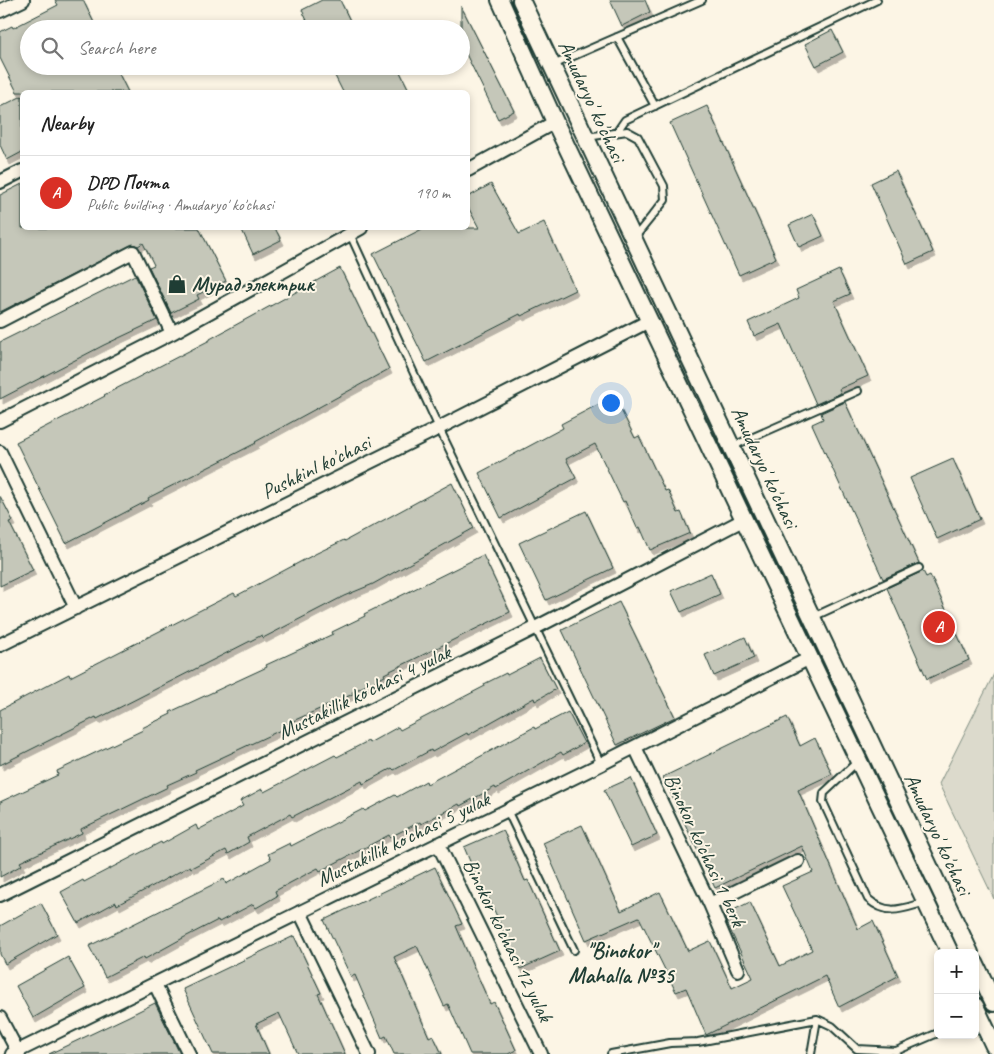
<!DOCTYPE html>
<meta charset="utf-8">
<style>
:root{--surface:#fff;--page:#f2f2f2;--text:#222;--muted:#767676;--line:#e0e0e0;--accent:#d93025}
body{margin:0;font-family:Caveat,sans-serif;background:var(--page);color:var(--text)}
.controls{position:absolute;right:15px;bottom:15px;display:grid;overflow:hidden;border-radius:8px;box-shadow:0 2px 8px #0003}
.controls button{width:45px;height:45px;display:grid;place-items:center;padding:0;border:0;border-bottom:1px solid var(--line);background:var(--surface);color:var(--text);font:25px sans-serif}
.you{position:absolute;left:610px;top:402px;width:18px;height:18px;margin:-12px;border:4px solid #fff;border-radius:50%;background:#1a73e8;box-shadow:0 0 0 8px #1a73e833}
.badge{display:grid;place-items:center;width:32px;height:32px;border-radius:50%;background:var(--accent);color:#fff;font-size:16px;font-weight:700}
.pin{position:absolute;translate:-50% -50%;border:2px solid #fff;box-shadow:0 1px 5px #0006}
.list{margin:0;padding:0;list-style:none}
h2{display:flex;justify-content:space-between;align-items:center;height:65px;margin:0;padding:0 20px;font-size:21px}
h2 small{font-size:16px;font-weight:400;color:var(--muted)}
.list li{display:grid;grid-template-columns:32px 1fr auto;gap:15px;align-items:center;box-sizing:border-box;height:75px;padding:0 20px;border-top:1px solid var(--line)}
.list b{display:block;font-size:19px;white-space:nowrap}
.list p{margin:0;font-size:16px;white-space:nowrap;color:var(--muted)}
.list em{font-size:16px;font-style:normal;color:var(--muted)}
.icon{flex:none;width:28px;height:28px;fill:none;stroke:currentColor;stroke-width:2;stroke-linecap:round;stroke-linejoin:round}
.map{position:relative;flex:none;width:994px;height:1054px;overflow:hidden}
.search{position:absolute;background:var(--surface);box-shadow:0 2px 8px #0003;left:20px;top:20px;width:450px;height:55px;display:flex;align-items:center;gap:12px;box-sizing:border-box;padding:0 18px;border-radius:28px;color:var(--muted);font-size:19px}
.panel{position:absolute;background:var(--surface);box-shadow:0 2px 8px #0003;left:20px;top:90px;width:450px;height:140px;border-radius:8px}
.map>svg:first-child{display:block}
</style>
<div class="map">
<svg width="994" height="1054" viewBox="0 0 994 1054">
<defs>
<filter id="shadow"><feDropShadow dx="3" dy="5" stdDeviation="0" flood-color="#0004"/></filter>
</defs>
<rect width="100%" height="100%" fill="#fcf5e5"/>
<filter id="ink" filterUnits="userSpaceOnUse"><feTurbulence type="fractalNoise" baseFrequency=".02" numOctaves="2"/><feDisplacementMap in="SourceGraphic" scale="10" xChannelSelector="R" yChannelSelector="G"/><feConvolveMatrix kernelMatrix="1 2 1 2 8 2 1 2 1" color-interpolation-filters="sRGB"/></filter>
<g filter="url(#ink)">
<!-- green -->
<path fill="#dcdacc" stroke="#7e8c80" d="M994 674V899L939 784Z"/>
<!-- building -->
<path fill="#c5c7b9" stroke="#1f3d34" filter="url(#shadow)" d="M55 0H83L97 29H29V66H115L128 92H17L0 58V32L12 26 13 28 58 5Z
M322 0H340L354 29H311L302 10Z
M610 0H645L650 12 622 26Z
M461 6 514 111 498 119 461 44Z
M832 30 843 52 816 66 805 44Z
M330 66H397L410 92H343Z
M22 96V152L7 160 0 145V107Z
M707 106 776 258 739 275 670 123Z
M896 171 933 252 907 264 871 183Z
M22 184V228H199L226 281 197 295 199 299 171 313 149 267 154 265 143 243 138 246 133 244 0 312V195Z
M491 184 519 234 544 222 575 290 521 316 520 314 426 362 373 254 424 228H479L468 207V197Z
M813 214 823 236 799 247 789 225Z
M241 228H275L281 240 253 254Z
M340 268 389 369 255 442 256 443 148 498 149 500 66 543 16 442 105 396 104 395 210 340V339Z
M839 270 850 294 834 301 868 376 839 389 841 393 816 404 781 324 754 336 748 322 799 298 796 290Z
M135 275 157 320 104 345 0 399V342Z
M614 396 635 438 639 436 665 491 668 490 678 513 681 512 690 533 650 550 640 527 637 528 625 501 623 502 595 444 566 459 576 478 501 518 479 473 563 428 561 424Z
M845 402 919 563 883 579 812 424 823 419 821 413Z
M953 459 980 519 937 539 910 478Z
M452 483 474 528 373 584 344 596 263 638 262 635 97 719 96 717 0 765V710L69 674 70 677 234 593 236 596 317 553 344 540 345 541Z
M0 496 13 521 9 522 33 570 0 586Z
M586 511 613 568 546 600 519 543Z
M483 555 510 612 384 674 385 676 352 692 353 694 284 725 285 728 195 770 196 772 167 785 168 787 81 829 82 833 20 862 22 865 0 877V802L58 775 57 771 143 730 142 728 171 714 170 712 267 667 266 665 333 634 332 632 365 616 364 614Z
M923 571 926 577 930 575 969 660 927 679 887 588Z
M711 573 720 594 681 612 671 591Z
M619 602 675 717 617 745 562 630Z
M745 637 754 658 714 676 705 655Z
M540 658 556 689 535 701 534 698 468 735 467 733 432 752 431 750 394 770 392 768 363 784 362 781 292 817 290 814 247 837 249 842 228 854 226 850 191 868 190 866 117 905 116 902 78 923 61 892 83 880 84 882 161 842 162 844 196 825 198 830 243 806 240 801 262 789 264 792 335 755 337 757 368 741 369 743 398 727 400 730 485 686 484 684 506 673 507 675Z
M568 712 584 743 563 755 561 752 496 789 495 787 460 806 459 804 421 824 420 822 390 837 389 835 320 871 318 868 275 891 277 896 256 908 253 904 219 922 218 920 183 938 145 959 144 957 105 977 89 946 224 879 226 884 271 859 268 854 290 843 291 846 363 809 365 811 395 795 397 797 426 781 427 784 464 764 465 765 534 727 535 729Z
M787 717 800 746 815 738 832 774 798 790 858 929 873 921 898 976 839 1007 825 976 706 1035 686 988 676 992 639 917 586 940 543 843 582 825 621 911 660 892 688 951 710 941 732 988 753 978 723 915 750 902 780 966 812 950 782 886 813 872 802 846 715 888 663 777Z
M631 778 657 835 631 847 604 790Z
M503 830 525 881 528 880 560 951 520 969 487 894 484 895 464 847Z
M435 867 462 924 456 926 474 968 490 1004 494 1002 516 1050 508 1054H470L448 1004 444 1006 417 946 394 957 429 1037 433 1035 442 1054H394L386 1036 382 1038 355 975 351 977 324 920Z
M41 903 57 934 5 964 0 954V926Z
M294 936 321 993 318 994 345 1054H298L279 1013 256 1024 269 1054H213L183 989Z
M68 957 85 988 33 1018 16 986Z
M155 1003 180 1054H49L129 1016Z"/>
<g fill="none" stroke-linecap="round" stroke-linejoin="round">
<!-- service casing -->
<g stroke="#1f3d34" stroke-width="10">
<path id="service" d="M617 37 655 106
M553 65 702 0
M616 133 625 120 877 0
M587 137 627 131 638 137 664 186 665 200 635 237
M350 234 439 428 601 764
M733 446 858 391
M813 617 919 568
M858 761 824 793 823 802 868 899C889 917 903 908 926 902
M507 810 574 950
M611 1054 670 1043 698 1042 817 1019 832 1026 857 1049 896 1051 938 1033
M811 1054 817 1019"/>
</g>
<!-- minor casing -->
<g stroke="#1f3d34" stroke-width="16">
<path id="minor" d="M0 11 23 0
M468 170 555 122
M0 182 22 171
M0 321 133 252 172 333
M0 421 172 333 361 228
M0 452 76 608
M0 645 439 428 649 321
M635 747 710 904 738 970
M438 844 541 1054
M0 895 535 628 743 520
M710 904 798 861
M300 912 369 1054
M155 984 189 1054
M0 1018 19 1054
M12 1054 601 764 810 658"/>
</g>
<!-- tertiary casing -->
<g stroke="#1f3d34" stroke-width="20">
<path id="tertiary" d="M500 0 555 122 950 953
M521 0 970 953
M975 963 994 1003
M975 1006 994 1046"/>
</g>
<!-- service -->
<use href="#service" stroke="#fcf5e5" stroke-width="6"/>
<!-- minor -->
<use href="#minor" stroke="#fcf5e5" stroke-width="12"/>
<!-- tertiary -->
<use href="#tertiary" stroke="#fcf5e5" stroke-width="16"/>
</g>
</g>
<!-- icons -->
<defs>
<g id="shop-bare" transform="scale(1.5)"><path d="M-5-2.5h2.3a2.7 3.5 0 0 1 5.4 0H5L5.5 6h-11ZM-1.5-2.5h3a1.5 2.3 0 0 0-3 0Z" fill="#1f3d34" stroke="#fcf5e5" stroke-width="2.5" paint-order="stroke"/></g>
</defs>
<g fill-rule="evenodd">
<use href="#shop-bare" x="177" y="284"/>
</g>
<g text-anchor="middle" stroke-width="4" stroke-linejoin="round" paint-order="stroke">
<!-- street labels -->
<g font-size="21" fill="#1f3d34" stroke="#fcf5e5">
<text transform="translate(592 101) rotate(65)" y="7">Amudaryo' ko'chasi</text>
<text transform="translate(316 467) rotate(-26)" y="7">Pushkinl ko'chasi</text>
<text transform="translate(765 467) rotate(65)" y="7">Amudaryo' ko'chasi</text>
<text transform="translate(364 692) rotate(-26)" y="7">Mustakillik ko'chasi 4 yulak</text>
<text transform="translate(938 834) rotate(65)" y="7">Amudaryo' ko'chasi</text>
<text transform="translate(403 839) rotate(-26)" y="7">Mustakillik ko'chasi 5 yulak</text>
<text transform="translate(705 850) rotate(65)" y="7">Binokor ko'chasi 1 berk</text>
<text transform="translate(508 940) rotate(64)" y="7">Binokor ko'chasi 12 yulak</text>
</g>
<!-- poi labels -->
<g font-size="21" font-weight="bold" fill="#1f3d34" stroke="#fcf5e5" text-anchor="start">
<text x="192" y="291">Мурад электрик</text>
</g>
<!-- neighbourhood labels -->
<g font-size="22" font-weight="bold" fill="#1f3d34" stroke="#fcf5e5">
<text x="621" y="958">"Binokor"<tspan x="621" dy="25">Mahalla №35</tspan></text>
</g>
</g>
</svg>
<div class="controls">
<button>+</button>
<button>−</button>
</div>
<div class="you"></div>
<div class="pin badge" style="left:939px;top:627px">A</div>
<div class="search"><svg class="icon" aria-label="search" viewBox="0 0 24 24"><circle cx="10" cy="10" r="6"/><path d="M15 15l6 6"/></svg>Search here</div>
<section class="panel">
<h2>Nearby<small></small></h2>
<ul class="list">
<li><span class="badge">A</span><div><b>DPD Почта</b><p>Public building · Amudaryo' ko'chasi</p></div><em>190 m</em></li>
</ul>
</section>
</div>
